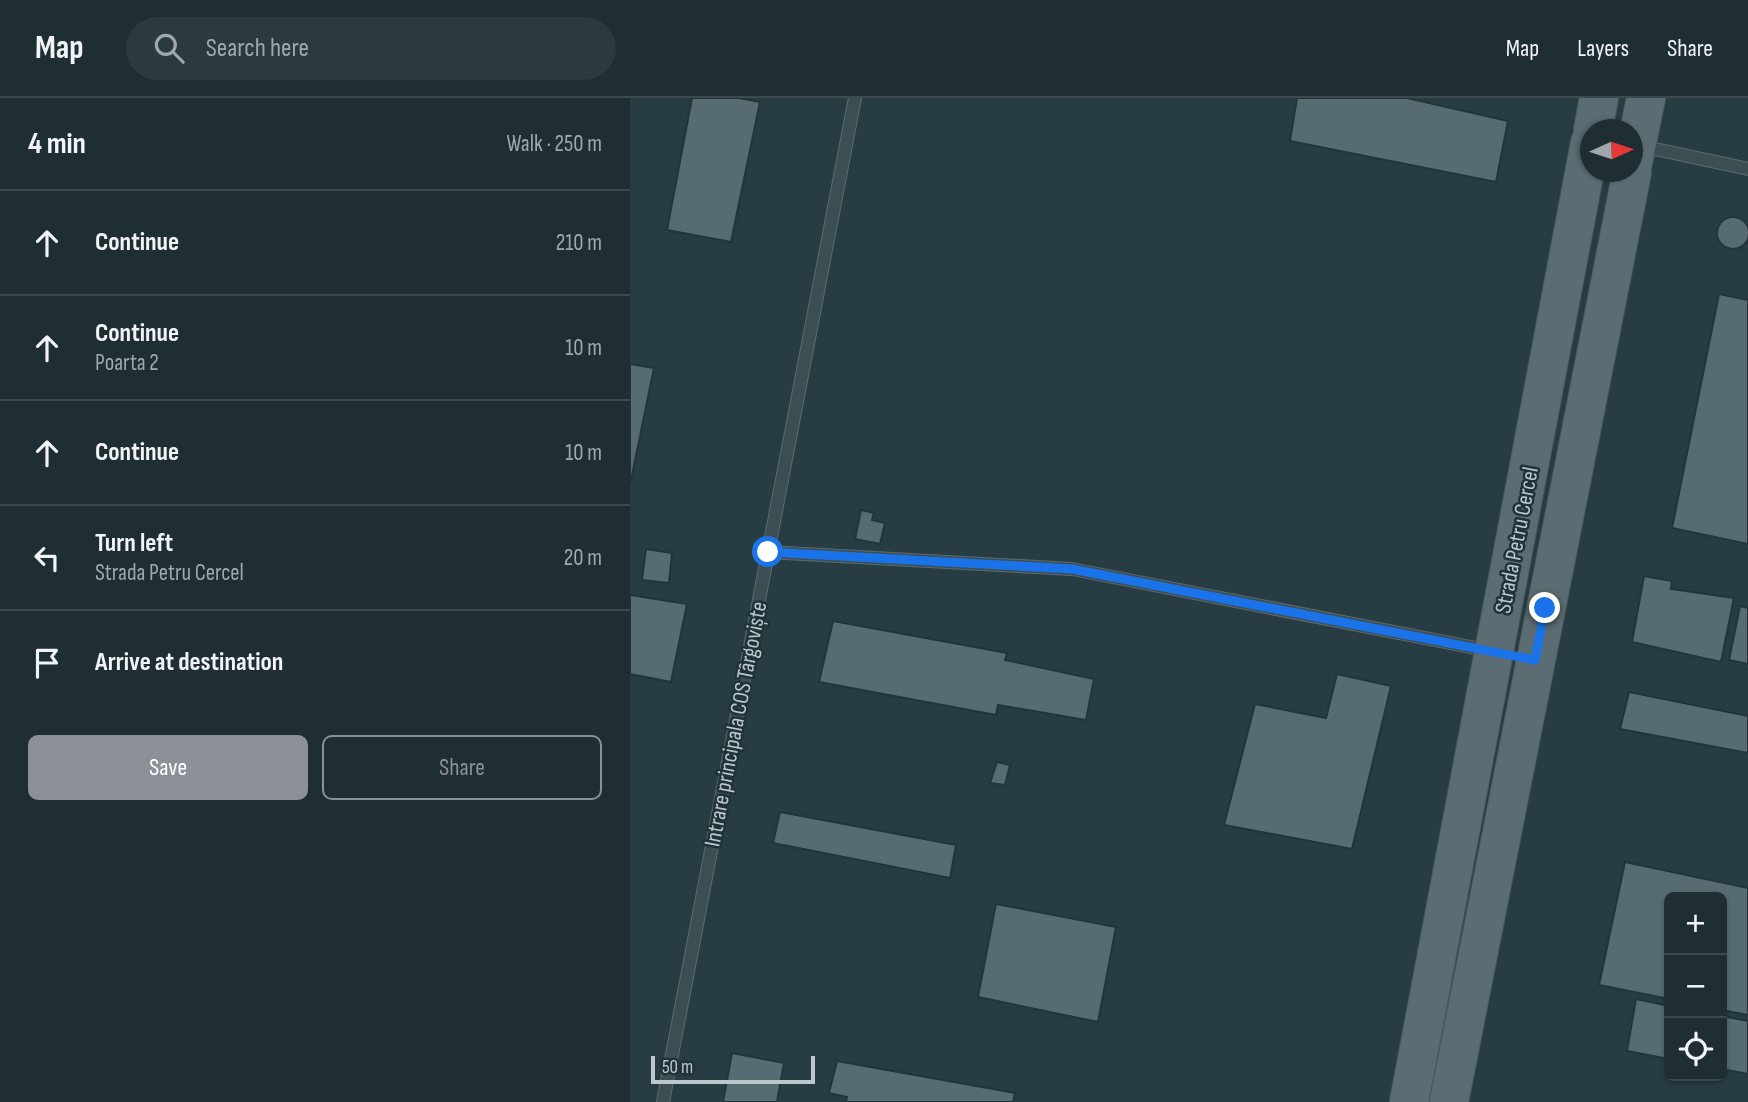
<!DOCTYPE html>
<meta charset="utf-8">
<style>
:root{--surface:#1e2e32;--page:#2b3a3e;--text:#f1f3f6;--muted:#a1a8ac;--line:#3c4a4d;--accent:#8c9099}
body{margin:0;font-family:"Sofia Sans Condensed",sans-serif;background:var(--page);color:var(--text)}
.controls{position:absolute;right:21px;bottom:21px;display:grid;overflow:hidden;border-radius:10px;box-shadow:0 2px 5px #0004}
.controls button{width:63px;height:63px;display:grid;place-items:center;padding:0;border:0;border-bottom:2px solid var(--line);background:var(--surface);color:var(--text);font:35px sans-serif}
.compass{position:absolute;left:950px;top:21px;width:63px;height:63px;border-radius:50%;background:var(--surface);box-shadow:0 2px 5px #0004;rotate:87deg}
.scale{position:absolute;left:21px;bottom:18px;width:164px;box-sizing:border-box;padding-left:7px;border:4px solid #bac8cc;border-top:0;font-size:19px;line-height:24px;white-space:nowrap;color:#bac8cc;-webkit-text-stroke:5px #213338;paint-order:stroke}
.stop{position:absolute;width:21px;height:21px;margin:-16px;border:5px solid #1a73e8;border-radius:50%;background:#fff}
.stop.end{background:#1a73e8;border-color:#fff;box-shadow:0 2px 7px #0008}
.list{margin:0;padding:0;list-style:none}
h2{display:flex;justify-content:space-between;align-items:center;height:91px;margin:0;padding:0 28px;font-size:30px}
h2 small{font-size:23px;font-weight:400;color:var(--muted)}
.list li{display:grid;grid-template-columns:46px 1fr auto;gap:21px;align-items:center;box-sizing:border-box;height:105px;padding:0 28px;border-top:2px solid var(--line)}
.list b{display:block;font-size:26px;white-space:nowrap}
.list p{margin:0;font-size:23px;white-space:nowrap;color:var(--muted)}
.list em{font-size:23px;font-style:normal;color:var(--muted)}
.actions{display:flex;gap:14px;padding:21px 28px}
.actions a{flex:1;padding:16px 0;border:2px solid var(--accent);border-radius:10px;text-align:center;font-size:24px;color:var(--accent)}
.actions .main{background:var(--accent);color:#fff}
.icon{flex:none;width:38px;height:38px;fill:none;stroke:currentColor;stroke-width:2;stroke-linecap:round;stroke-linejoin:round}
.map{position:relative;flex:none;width:1118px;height:1004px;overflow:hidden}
header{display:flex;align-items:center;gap:42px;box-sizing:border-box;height:98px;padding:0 35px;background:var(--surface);border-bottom:2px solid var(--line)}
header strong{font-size:33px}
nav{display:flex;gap:38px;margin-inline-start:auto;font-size:24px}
.search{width:490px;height:63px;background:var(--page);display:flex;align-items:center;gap:18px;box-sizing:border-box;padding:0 24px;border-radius:38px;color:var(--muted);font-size:26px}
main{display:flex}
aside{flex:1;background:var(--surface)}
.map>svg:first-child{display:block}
</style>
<header>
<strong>Map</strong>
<div class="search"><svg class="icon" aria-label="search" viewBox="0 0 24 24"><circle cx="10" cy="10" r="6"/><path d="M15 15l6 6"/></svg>Search here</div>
<nav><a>Map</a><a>Layers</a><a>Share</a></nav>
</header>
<main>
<aside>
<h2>4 min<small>Walk · 250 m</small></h2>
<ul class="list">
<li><svg class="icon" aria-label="ahead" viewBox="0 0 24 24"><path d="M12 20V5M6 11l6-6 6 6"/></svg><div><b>Continue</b></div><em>210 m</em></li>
<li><svg class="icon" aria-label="ahead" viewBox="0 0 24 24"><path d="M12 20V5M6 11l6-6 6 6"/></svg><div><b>Continue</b><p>Poarta 2</p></div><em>10 m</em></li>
<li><svg class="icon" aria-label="ahead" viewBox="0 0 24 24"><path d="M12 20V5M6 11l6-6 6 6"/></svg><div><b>Continue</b></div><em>10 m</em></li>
<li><svg class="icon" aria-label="left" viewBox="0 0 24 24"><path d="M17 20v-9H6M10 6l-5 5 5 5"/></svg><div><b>Turn left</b><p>Strada Petru Cercel</p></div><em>20 m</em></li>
<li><svg class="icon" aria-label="arrive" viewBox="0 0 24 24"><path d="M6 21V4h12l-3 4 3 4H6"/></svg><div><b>Arrive at destination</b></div></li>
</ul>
<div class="actions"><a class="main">Save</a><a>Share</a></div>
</aside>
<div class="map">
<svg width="1118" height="1004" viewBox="0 0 1118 1004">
<rect width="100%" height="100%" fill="#283d43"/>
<!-- building -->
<path fill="#576c72" stroke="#23353a" stroke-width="2" d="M62 0H109L130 4 101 144 37 132Z
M667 0H777L878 23 866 84 660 43Z
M1087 135a16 16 0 1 1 32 0a16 16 0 1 1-32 0Z
M1089 196 1118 202V446L1042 430Z
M0 266 24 270 0 387Z
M231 412 244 415 242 422 255 425 250 446 225 441Z
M16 451 42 455 39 485 12 482Z
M1014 478 1042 483 1041 491 1104 500 1091 564 1002 544Z
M0 497 57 506 41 584 0 576Z
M1110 508 1118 510V566L1099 562Z
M203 523 377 555 375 562 464 581 456 622 368 607 366 617 189 584Z
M707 576 761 588 722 751 594 727 625 606 696 620Z
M999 594 1118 618V655L990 631Z
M367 664 380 667 375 687 360 685Z
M150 714 326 747 320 780 143 745Z
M995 764 1118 790V917L1092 912V799H1039V901L969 887Z
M366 806 486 829 468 924 348 899Z
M1006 901 1039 908V961L997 953Z
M1092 918 1118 923V976L1092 971Z
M102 955 154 965 147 1004H93Z
M207 963 385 995 383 1004H216L217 999 199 995Z"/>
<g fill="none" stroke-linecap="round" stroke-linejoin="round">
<!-- lane casing -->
<g stroke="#5b6b70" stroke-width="14">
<path id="lane" d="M1011 48 1118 71
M138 454 442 471 861 553
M33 1004 225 0"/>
</g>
<!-- primary casing -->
<g stroke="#495a5f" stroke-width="40">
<path id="primary" d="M963 32 969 0
M1002 69 1016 0
M779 1004 960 45
M819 1004 1002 74"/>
</g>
<!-- lane -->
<use href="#lane" stroke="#3d4e53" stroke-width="12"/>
<!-- primary -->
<use href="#primary" stroke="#5b6d73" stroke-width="38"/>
</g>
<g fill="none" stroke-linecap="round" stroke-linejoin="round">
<!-- route -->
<path stroke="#1a73e8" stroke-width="9" d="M138 454 442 471 905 562 915 510"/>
</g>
<g text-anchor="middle" stroke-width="5" stroke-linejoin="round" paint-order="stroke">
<!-- street labels -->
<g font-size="23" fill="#bac8cc" stroke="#213338">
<text transform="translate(886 442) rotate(-79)" y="8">Strada Petru Cercel</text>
<text transform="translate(105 626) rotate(-79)" y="8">Intrare principala COS Târgoviște</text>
</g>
</g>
</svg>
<div class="controls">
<button>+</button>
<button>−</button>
<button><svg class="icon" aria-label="locate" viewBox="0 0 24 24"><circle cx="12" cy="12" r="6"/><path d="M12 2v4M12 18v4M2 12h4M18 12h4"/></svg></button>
</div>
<svg class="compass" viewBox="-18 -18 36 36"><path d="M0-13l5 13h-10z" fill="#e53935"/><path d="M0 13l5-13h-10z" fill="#a1a8ac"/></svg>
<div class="scale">50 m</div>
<div class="stop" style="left:138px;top:454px"></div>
<div class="stop end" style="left:915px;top:510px"></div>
</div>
</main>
